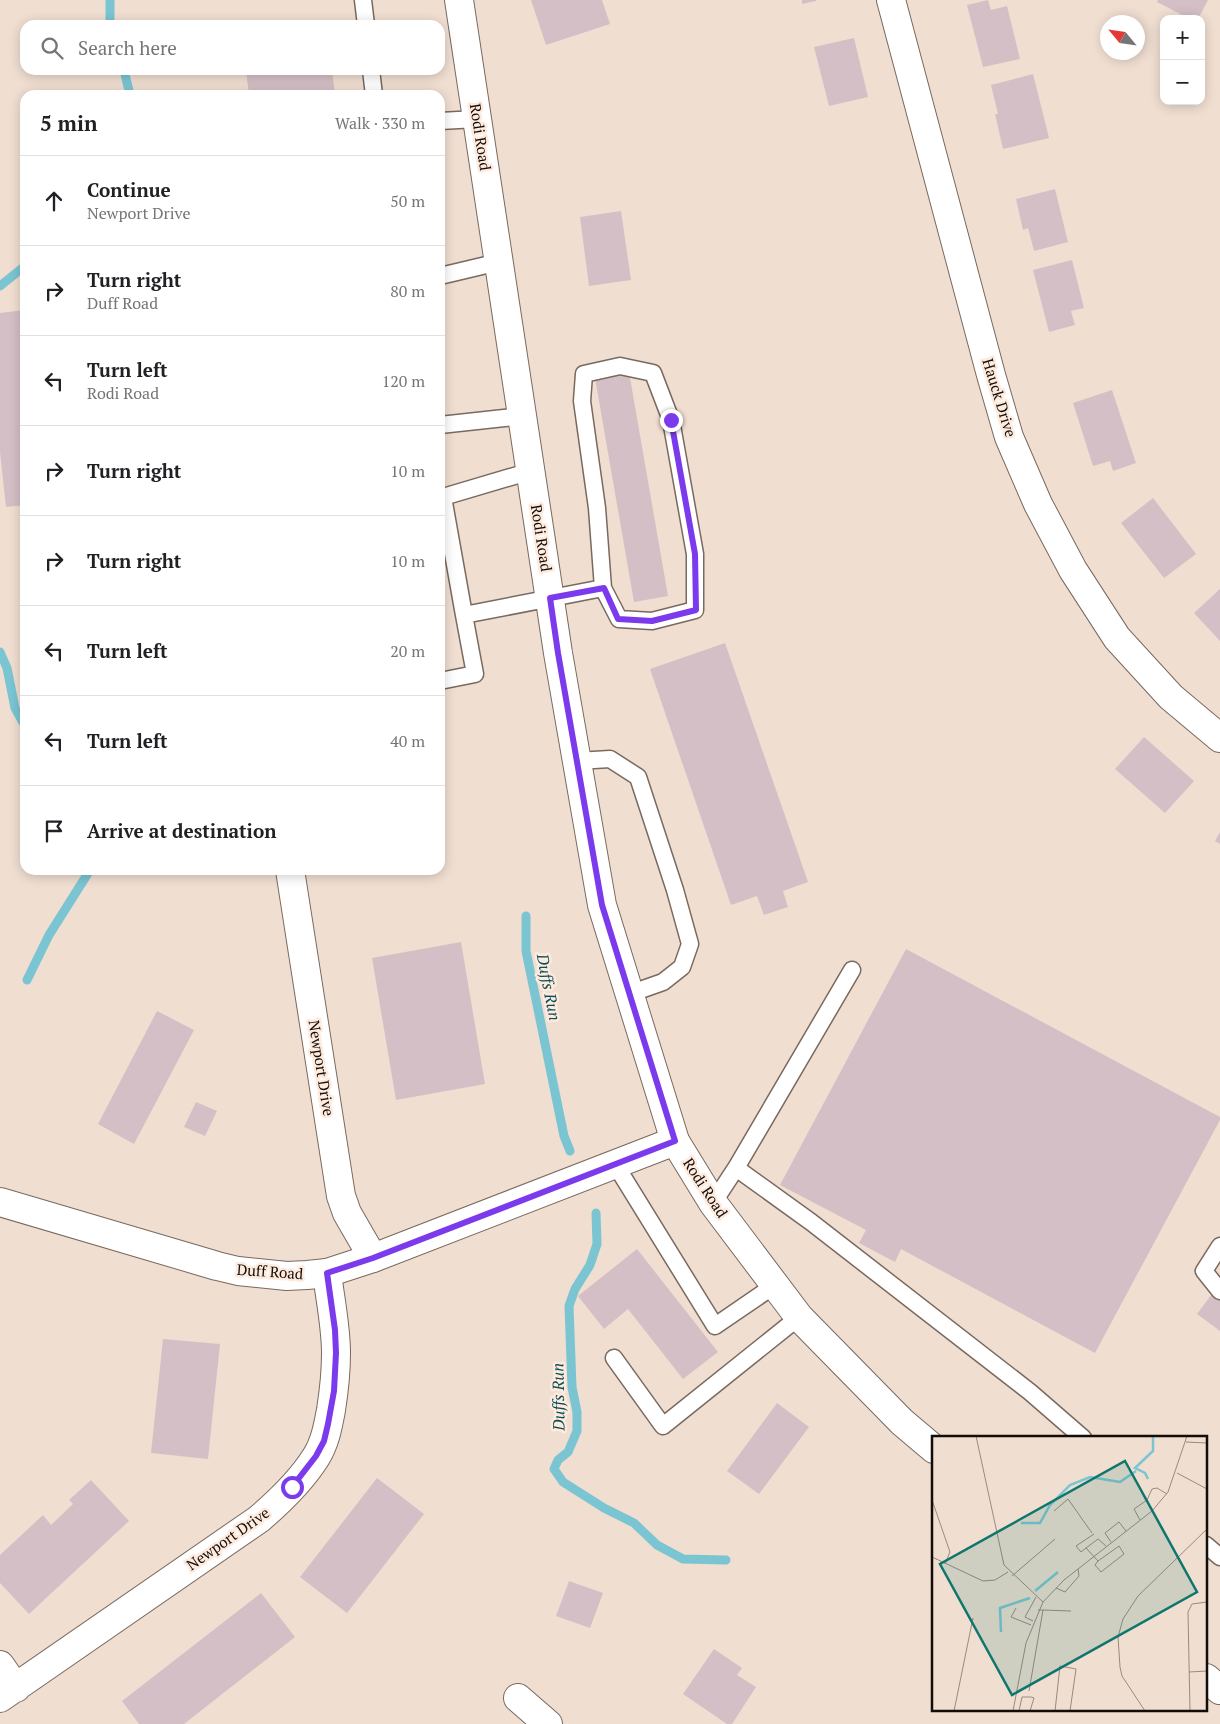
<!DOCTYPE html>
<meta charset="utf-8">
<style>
:root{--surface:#fff;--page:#f6f6f6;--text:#202124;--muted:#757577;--line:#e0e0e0}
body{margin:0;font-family:"PT Serif",serif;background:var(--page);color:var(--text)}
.controls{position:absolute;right:15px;top:15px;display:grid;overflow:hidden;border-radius:10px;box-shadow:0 2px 12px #0003}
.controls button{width:45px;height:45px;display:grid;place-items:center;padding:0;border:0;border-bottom:1px solid var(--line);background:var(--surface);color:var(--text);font:25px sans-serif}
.compass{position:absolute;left:1100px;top:15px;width:45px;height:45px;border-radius:50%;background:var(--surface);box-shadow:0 2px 12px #0003;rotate:299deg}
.stop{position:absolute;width:15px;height:15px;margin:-11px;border:4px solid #7c3aed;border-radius:50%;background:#fff}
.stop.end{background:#7c3aed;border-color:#fff;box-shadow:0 1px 5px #0008}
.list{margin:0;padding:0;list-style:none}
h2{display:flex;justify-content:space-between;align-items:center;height:65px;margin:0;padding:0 20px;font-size:21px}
h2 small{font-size:16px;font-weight:400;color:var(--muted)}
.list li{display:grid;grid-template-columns:32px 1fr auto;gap:15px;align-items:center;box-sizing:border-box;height:90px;padding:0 20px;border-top:1px solid var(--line)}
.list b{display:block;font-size:19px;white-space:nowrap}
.list p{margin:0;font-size:16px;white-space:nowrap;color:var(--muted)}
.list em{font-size:16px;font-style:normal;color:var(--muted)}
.icon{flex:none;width:28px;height:28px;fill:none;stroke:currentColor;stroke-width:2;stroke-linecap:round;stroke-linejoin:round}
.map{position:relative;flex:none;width:1220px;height:1724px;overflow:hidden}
.search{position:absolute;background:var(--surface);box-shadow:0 2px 12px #0003;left:20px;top:20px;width:425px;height:55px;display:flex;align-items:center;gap:12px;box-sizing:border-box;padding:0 18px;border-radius:15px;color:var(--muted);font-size:19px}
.panel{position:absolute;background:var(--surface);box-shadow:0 2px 12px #0003;left:20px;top:90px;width:425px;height:785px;border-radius:15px}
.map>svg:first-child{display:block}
</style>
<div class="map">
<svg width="1220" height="1724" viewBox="0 0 1220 1724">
<rect width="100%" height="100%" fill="#f0ded1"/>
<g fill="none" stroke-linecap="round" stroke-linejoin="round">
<!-- stream -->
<path stroke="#7bc5d3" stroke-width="9" d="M110 0V25
M124 70 130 95
M0 286 25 266
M0 652 7 668 15 708 25 726
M526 916V951L564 1136 570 1151
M27 980 49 935 90 870
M596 1213 597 1244 590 1265 575 1289 569 1306 572 1387 577 1412V1431L568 1452 558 1460 554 1469 563 1482 604 1508 634 1523 657 1545 683 1559 726 1560"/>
</g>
<!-- building -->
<path fill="#d5bfc6" d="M531 0H602L610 24 546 45Z
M802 0H816V1L802 4Z
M988 0 991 10 1007 6 1020 59 983 67 967 5Z
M1158 0H1208L1198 19H1190L1157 2Z
M325 21 326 25H308V24Z
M854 38 868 97 829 106 814 47Z
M246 70H332L335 95H249Z
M1033 74 1049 138 1003 149 995 114H998L991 85Z
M1055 189 1068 242 1034 251 1028 228 1023 230 1016 199Z
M621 211 631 280 589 286 580 217Z
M1072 260 1084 308 1071 311 1075 325 1049 332 1033 270Z
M25 310V505L6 507 0 452V313Z
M629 372 668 596 634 602 595 378Z
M1112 390 1136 463 1113 471 1110 461 1093 466 1073 403Z
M1153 498 1196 554 1164 578 1121 523Z
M1220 589V641L1194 613Z
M725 643 808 882 783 891 788 907 764 915 757 896 731 905 650 669Z
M1144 737 1194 781 1165 813 1115 769Z
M1220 832V844L1215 841Z
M461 942 485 1084 396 1100 372 958Z
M906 949 1220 1117V1120L1095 1353 901 1249 895 1262 859 1243 866 1230 780 1185Z
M157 1011 194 1030 134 1144 98 1124Z
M196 1102 217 1111 205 1136 184 1127Z
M637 1249 718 1352 683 1379 628 1309 604 1329 578 1296Z
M1214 1291 1220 1296V1331L1197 1314Z
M163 1339 220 1344 208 1459 151 1453Z
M777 1403 809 1427 759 1494 727 1471Z
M377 1478 424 1514 347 1613 300 1577Z
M91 1480 129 1521 29 1614 0 1583V1555L43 1515 51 1525 73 1504 69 1500Z
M569 1581 603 1593 590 1628 556 1616Z
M261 1593 295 1637 184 1724H139L122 1701Z
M714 1649 742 1668 737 1675 756 1687 732 1724H727L683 1694Z"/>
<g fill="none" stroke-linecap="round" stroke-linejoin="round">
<!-- lane casing -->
<g stroke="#79695e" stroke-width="19">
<path id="lane" d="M363 0 366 25
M371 70 374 95
M440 121 477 119
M440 276 499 262
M440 425 523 416
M531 471 443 497 464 615 603 588 619 619 652 621 695 610V554L671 420 653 373 620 366 584 374 582 401 597 508 603 588
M440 681 475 674 464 615
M577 761 610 759 638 777 675 890 690 944 682 967 663 982 629 994
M615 1164 715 1326 775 1285
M736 1168 852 970
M713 1203 736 1168 811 1222 1030 1392 1083 1438
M1220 1246 1204 1271 1220 1291
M614 1358 663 1426 799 1317
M1206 1545 1220 1557"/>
</g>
<!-- street casing -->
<g stroke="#79695e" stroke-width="30">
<path id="street" d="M891 0 991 375 1009 437 1038 504 1073 570 1117 638 1171 697 1220 738
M290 870 341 1196 347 1213 373 1258
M0 1665 16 1688
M0 1698 259 1519C280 1501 301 1481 316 1457 325 1443 328 1426 331 1410 334 1391 336 1372 336 1353 336 1326 330 1299 327 1273
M518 1698 548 1724"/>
</g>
<!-- secondary casing -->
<g stroke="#79695e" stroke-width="30">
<path id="secondary" d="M0 1202 217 1266 238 1271 287 1276 307 1275 327 1273 373 1258 675 1141"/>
</g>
<!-- primary casing -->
<g stroke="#79695e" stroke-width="30">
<path id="primary" d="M459 0 558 653 602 905 675 1141 713 1203 799 1317 902 1422 934 1449
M1206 1678 1220 1690"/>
</g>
<!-- lane -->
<use href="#lane" stroke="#fff" stroke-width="16"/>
<!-- street -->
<use href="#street" stroke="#fff" stroke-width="28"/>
<!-- secondary -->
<use href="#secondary" stroke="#fff" stroke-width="28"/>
<!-- primary -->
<use href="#primary" stroke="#fff" stroke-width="28"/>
</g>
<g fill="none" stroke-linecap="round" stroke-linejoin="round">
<!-- route -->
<path stroke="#7c3aed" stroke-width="6" d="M292 1487 316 1456 324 1441 328 1424 334 1391 336 1353 335 1330 327 1273 373 1258 675 1141 602 905 558 653 550 598 604 588 618 619 652 621 696 610 695 554 671 420"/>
</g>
<g text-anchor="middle" stroke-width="5" stroke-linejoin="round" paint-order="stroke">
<!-- street labels -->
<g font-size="15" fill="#130d09" stroke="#feebde">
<text transform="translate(480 137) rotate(81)" y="5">Rodi Road</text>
<text transform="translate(999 398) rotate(73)" y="5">Hauck Drive</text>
<text transform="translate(541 538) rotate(81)" y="5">Rodi Road</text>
<text transform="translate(321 1068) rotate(81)" y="5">Newport Drive</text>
<text transform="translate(705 1188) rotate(57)" y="5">Rodi Road</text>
<text transform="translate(270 1272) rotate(4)" y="5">Duff Road</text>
<text transform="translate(228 1539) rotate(-35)" y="5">Newport Drive</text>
</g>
<!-- water labels -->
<g font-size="16" font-style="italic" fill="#084d57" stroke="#feebde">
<text transform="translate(549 987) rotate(79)" y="6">Duffs Run</text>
<text transform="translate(558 1397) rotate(-91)" y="6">Duffs Run</text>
</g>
</g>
<!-- overview -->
<g transform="translate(932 1436)">
<rect width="275" height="275" fill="#f0ded1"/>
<path fill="none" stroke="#7bc5d3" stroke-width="2.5" d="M216 43 213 37 203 32 221 15V0M89 87H108L118 69 138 49 158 41 188 46 204 35M103 155 126 136M69 196 68 172 98 162"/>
<path fill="none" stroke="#988a81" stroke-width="1" d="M44 0 72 129 111 166M254 6 275 7M245 37 275 53M0 64 18 116 13 128M122 75 136 63 160 97M208 84 202 73 215 64 220 53 225 52 235 58M179 106 173 97 187 86 194 95M154 112 149 116 144 110 162 98M0 121 51 145 63 144 76 136M166 125 187 110 192 118 169 136 163 129 166 125 154 112 166 103 174 110M80 140 123 103M124 152 133 156 147 140 146 133M84 172 79 181 99 189M111 174 139 175M101 185 93 181 104 161M257 236 275 235M97 255 111 174H106M22 275 41 182M81 275 94 207 111 166 132 144 220 75 236 56 255 0M87 275 90 261H99L102 262 98 275M123 275 128 230 144 233 138 275M213 275 190 240 188 231 186 201 191 183 206 160 275 93M258 275 256 176 260 168 275 166"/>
<path fill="#0f766e" fill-opacity="0.15" stroke="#0f766e" stroke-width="2.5" d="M193 25 265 156 80 259 8 128Z"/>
<rect width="275" height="275" fill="none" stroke="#130d09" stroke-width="2.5"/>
</g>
</svg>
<div class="controls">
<button>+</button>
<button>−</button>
</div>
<svg class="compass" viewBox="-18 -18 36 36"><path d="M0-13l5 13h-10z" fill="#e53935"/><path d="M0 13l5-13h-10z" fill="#757577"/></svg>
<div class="stop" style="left:292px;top:1487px"></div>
<div class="stop end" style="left:671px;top:420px"></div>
<div class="search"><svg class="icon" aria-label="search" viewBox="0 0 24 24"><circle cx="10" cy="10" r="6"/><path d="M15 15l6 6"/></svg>Search here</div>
<section class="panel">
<h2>5 min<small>Walk · 330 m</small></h2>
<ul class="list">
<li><svg class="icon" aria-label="ahead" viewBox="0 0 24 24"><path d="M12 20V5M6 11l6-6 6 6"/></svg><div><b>Continue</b><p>Newport Drive</p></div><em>50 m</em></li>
<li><svg class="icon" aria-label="right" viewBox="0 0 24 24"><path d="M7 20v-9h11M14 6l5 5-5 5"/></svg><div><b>Turn right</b><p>Duff Road</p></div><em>80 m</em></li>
<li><svg class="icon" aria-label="left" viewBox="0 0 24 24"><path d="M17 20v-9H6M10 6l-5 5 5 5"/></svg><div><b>Turn left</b><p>Rodi Road</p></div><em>120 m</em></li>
<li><svg class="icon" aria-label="right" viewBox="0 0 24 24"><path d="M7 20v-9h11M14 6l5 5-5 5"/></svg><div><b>Turn right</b></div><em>10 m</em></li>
<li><svg class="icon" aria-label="right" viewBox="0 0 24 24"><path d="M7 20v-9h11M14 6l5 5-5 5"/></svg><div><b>Turn right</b></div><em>10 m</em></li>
<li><svg class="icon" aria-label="left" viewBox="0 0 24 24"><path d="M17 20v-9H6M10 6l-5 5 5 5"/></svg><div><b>Turn left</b></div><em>20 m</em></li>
<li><svg class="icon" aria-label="left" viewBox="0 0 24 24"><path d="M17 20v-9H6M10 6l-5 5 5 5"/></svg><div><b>Turn left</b></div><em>40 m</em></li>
<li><svg class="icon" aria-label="arrive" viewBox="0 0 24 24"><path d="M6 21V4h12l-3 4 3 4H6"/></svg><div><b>Arrive at destination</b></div></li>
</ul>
</section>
</div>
